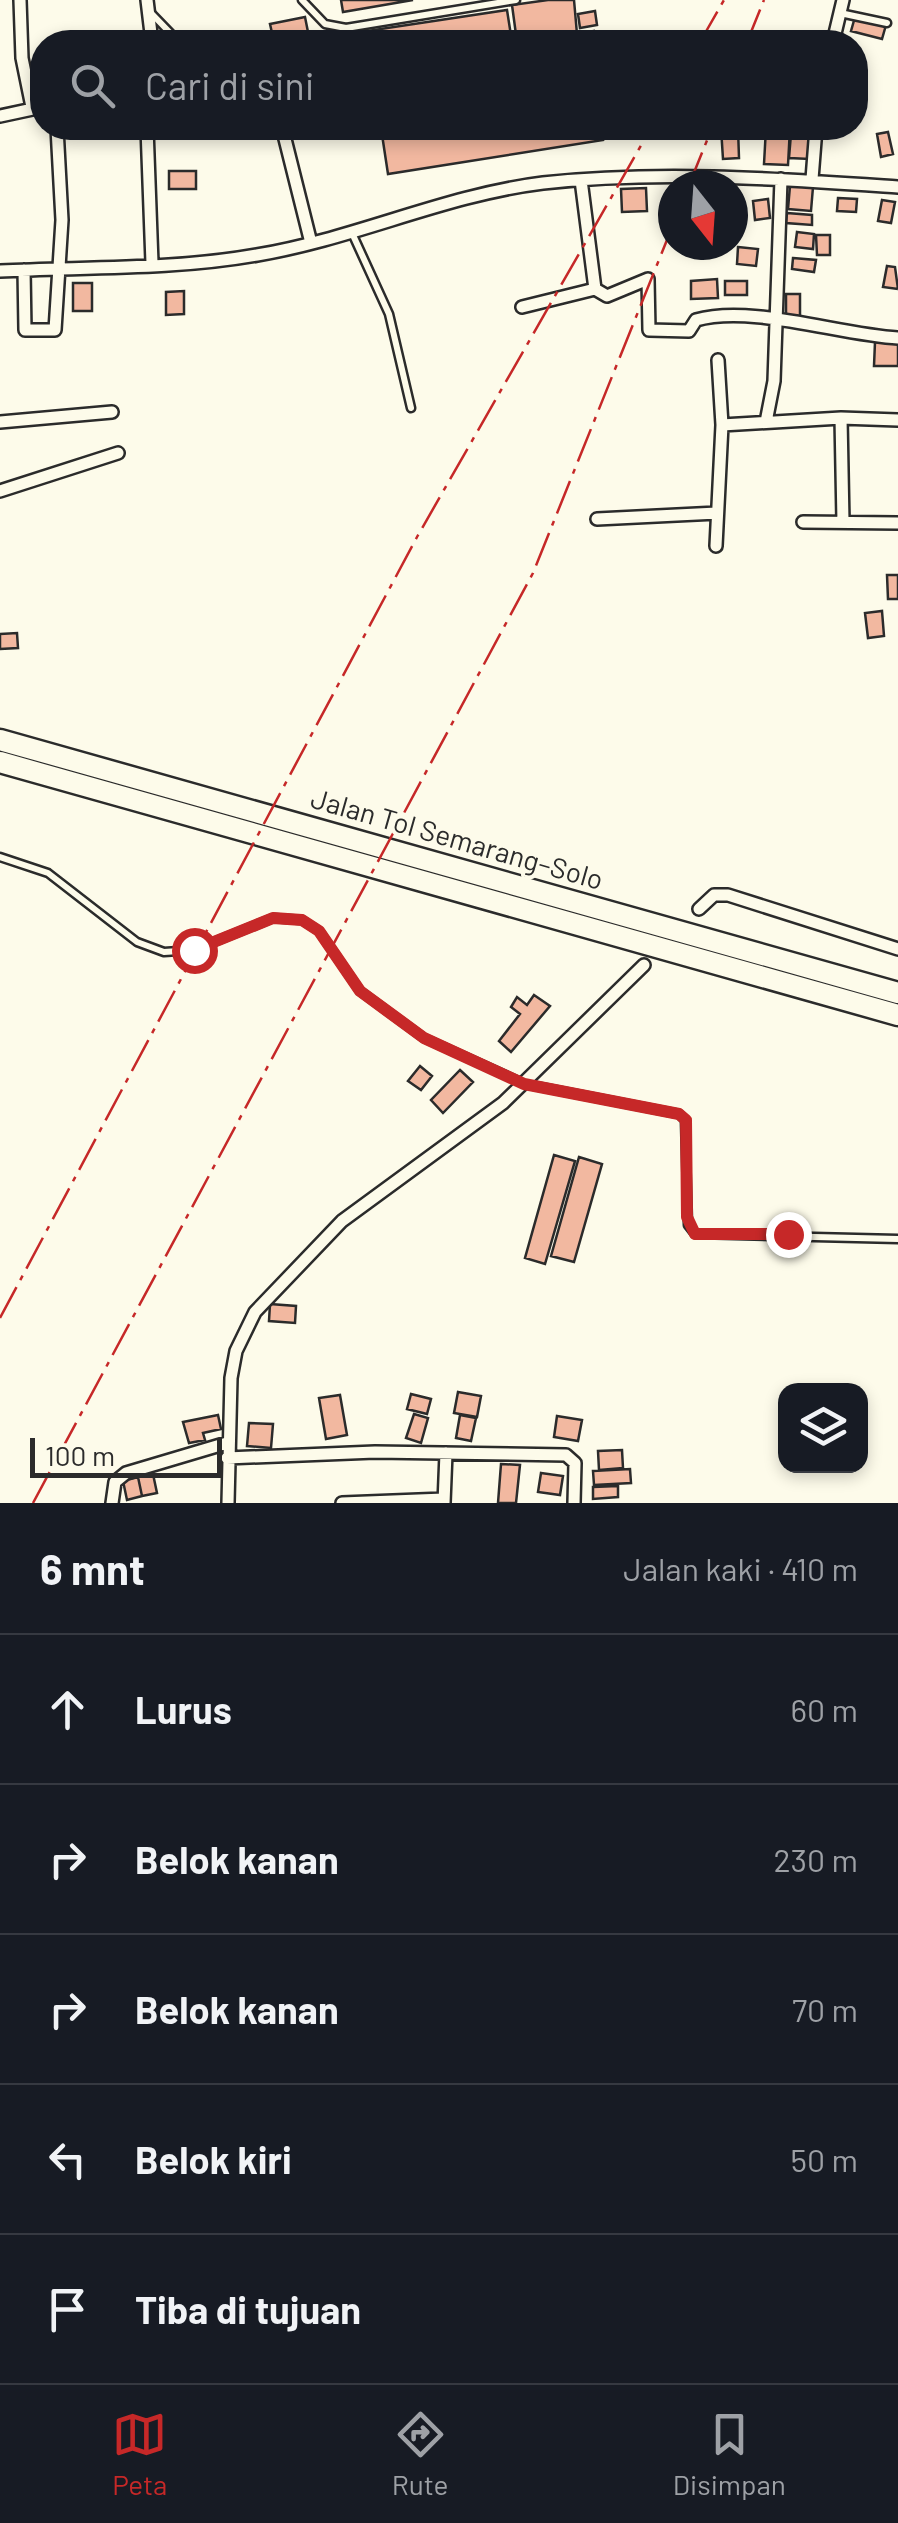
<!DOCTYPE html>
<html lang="id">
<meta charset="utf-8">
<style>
:root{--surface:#171b24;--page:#20242c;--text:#f1f3f6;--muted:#9ea1a6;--line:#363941;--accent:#c62828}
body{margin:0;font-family:Barlow,sans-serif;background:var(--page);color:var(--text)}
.controls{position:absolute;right:30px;bottom:30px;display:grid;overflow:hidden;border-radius:20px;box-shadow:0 5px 15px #0003}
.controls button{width:90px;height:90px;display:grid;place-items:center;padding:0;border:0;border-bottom:2px solid var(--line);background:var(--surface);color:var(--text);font:50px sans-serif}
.compass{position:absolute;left:658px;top:170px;width:90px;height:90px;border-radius:50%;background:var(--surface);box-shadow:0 5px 15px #0003;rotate:163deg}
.scale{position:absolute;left:30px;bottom:25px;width:192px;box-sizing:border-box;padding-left:10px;border:5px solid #2b2b2b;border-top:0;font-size:28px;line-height:35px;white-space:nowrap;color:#2b2b2b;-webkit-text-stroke:8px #fdfbea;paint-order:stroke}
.stop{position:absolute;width:30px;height:30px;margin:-22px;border:8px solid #c62828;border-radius:50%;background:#fff}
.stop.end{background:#c62828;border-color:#fff;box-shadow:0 2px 10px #0008}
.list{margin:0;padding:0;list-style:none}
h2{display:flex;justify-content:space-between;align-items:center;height:130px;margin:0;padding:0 40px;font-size:42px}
h2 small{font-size:32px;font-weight:400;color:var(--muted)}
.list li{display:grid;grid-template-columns:65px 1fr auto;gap:30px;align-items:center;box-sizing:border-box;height:150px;padding:0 40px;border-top:2px solid var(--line)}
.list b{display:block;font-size:38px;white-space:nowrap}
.list em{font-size:32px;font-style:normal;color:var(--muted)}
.icon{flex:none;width:55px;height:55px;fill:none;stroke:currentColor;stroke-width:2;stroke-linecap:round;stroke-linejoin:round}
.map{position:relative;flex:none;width:898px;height:1503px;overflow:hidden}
.search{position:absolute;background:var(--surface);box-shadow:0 5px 15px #0003;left:30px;right:30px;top:30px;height:110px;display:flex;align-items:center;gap:25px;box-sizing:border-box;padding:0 35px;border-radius:40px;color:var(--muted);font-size:38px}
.sheet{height:880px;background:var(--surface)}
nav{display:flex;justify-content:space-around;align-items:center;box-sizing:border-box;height:140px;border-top:2px solid var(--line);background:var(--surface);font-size:28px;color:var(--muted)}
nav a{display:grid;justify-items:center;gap:5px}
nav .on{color:var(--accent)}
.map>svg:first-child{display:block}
</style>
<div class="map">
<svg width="898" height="1503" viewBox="0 0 898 1503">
<rect width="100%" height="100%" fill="#fdfbea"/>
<!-- building -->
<path fill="#f2b8a0" stroke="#2b2b2b" stroke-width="2.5" d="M341 0H413L343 12Z
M548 0H574L577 34 594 31 597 42H517L512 5Z
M507 10 512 42H355L354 33Z
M595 11 597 25 580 28 578 14Z
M305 17 310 42H274L270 24Z
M855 17 886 25 882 39 851 31Z
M381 128H601L603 140 388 174Z
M721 128H738L739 158 723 159Z
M766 128H790L788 165 764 164Z
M888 132 893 154 881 157 877 134Z
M791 134 812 136 810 159 789 158Z
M169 171H196V189H169Z
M790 186 813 187 811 211 788 209Z
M646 188 647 211 622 212 621 189Z
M838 198 857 199 856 212 837 211Z
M768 199 770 218 755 220 753 201Z
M882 200 895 202 891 223 878 221Z
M787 213 812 215V225L786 223Z
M797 232 814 234 813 249 795 247Z
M816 235H830V255H817Z
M738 247 758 249 756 266 737 264Z
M793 258 816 260 814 272 792 269Z
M887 266 895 267 898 289 883 287Z
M717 279 718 298 691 299V281Z
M725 281H747V295H725Z
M73 283H92V311H73Z
M184 291V314L166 315V292Z
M786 294H800V321H786Z
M875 342 898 343V366H874Z
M887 575H898V599H888Z
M882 611 884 636 868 638 865 613Z
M17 633 18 648 0 649V634Z
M534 995 550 1006 511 1052 499 1041 520 1014 511 1007 517 997 527 1005Z
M420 1066 432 1076 421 1090 408 1081Z
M460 1070 473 1082 443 1113 431 1100Z
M554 1155 575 1161 545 1264 525 1258Z
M579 1157 602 1164 574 1262 551 1256Z
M270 1304 296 1306 295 1323 269 1321Z
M458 1392 481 1396 477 1417 454 1413Z
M411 1394 431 1399 427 1414 407 1409Z
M340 1395 347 1435 326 1439 319 1398Z
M414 1414 428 1418 421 1443 406 1438Z
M218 1415 221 1429 203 1433 205 1440 189 1443 183 1422Z
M460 1415 476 1418 471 1441 456 1438Z
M557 1416 582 1420 578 1441 554 1437Z
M249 1423 273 1424 271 1448 247 1446Z
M622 1450 623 1468 599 1470 598 1451Z
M501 1464 520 1465 516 1503H498Z
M630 1469 631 1483 594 1485 593 1471Z
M541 1473 563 1476 560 1495 538 1492Z
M153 1474 157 1493 142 1496 138 1477Z
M138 1477 142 1496 127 1500 123 1481Z
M618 1486V1497L593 1499V1487Z"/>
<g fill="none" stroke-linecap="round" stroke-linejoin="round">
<!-- service casing -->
<g stroke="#2b2b2b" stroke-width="11">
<path id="service" d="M302 0 325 24 346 28 516 0
M150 12 179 42
M840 13 887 23
M352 233 389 314 411 408
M0 857 48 873 137 942 164 952 194 950 273 918 302 920 319 931 360 991 424 1038 525 1084 679 1114 685 1120 688 1225 695 1234 898 1239"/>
</g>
<!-- minor casing -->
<g stroke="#2b2b2b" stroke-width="16">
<path id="minor" d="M20 0 22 58 32 107
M147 0 152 42
M833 42 843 0
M0 116 42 107
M147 128 152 263
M236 128 238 131H283L311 243
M812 179 816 128
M581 180 595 289 607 296 648 279 649 330 689 331 696 320C751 304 840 335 898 338
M24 270 25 330H55L62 220 57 128
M0 271C84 267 173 270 257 255 354 239 445 195 543 183 661 170 780 179 898 187
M522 307 595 289
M718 360 722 425
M841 418 843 522
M0 422 112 412
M766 422 774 381 781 179
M0 491 118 453
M597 519 717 513
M803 522 898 523
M716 546 722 425 841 418 898 420
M699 909 714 895H728L898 949
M227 1458 375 1452 566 1455 575 1463 574 1503
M112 1503 115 1482 126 1473 227 1443
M228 1503 231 1378 236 1351 255 1312 342 1221 503 1103 644 965
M342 1503 444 1499
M444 1503 446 1453"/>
</g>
<!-- motorway casing -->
<g stroke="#2b2b2b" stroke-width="25">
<path id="motorway" d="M0 740 898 993
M0 762 898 1015"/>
</g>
<!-- service -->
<use href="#service" stroke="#fdfbea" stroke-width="6"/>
<!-- minor -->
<use href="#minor" stroke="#fdfbea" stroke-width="11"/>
<!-- motorway -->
<use href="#motorway" stroke="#fdfbea" stroke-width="20"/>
<!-- power -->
<path stroke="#c62828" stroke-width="2.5" stroke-dasharray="35 8 5 8" stroke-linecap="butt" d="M700 42 724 0
M747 42 764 0
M689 185 712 128
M0 1318 417 537 651 128
M33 1503 533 573 673 225"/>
</g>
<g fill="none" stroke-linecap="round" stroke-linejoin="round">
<!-- route -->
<path stroke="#c62828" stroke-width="12" d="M194 950 273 918 302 920 319 931 360 991 424 1038 524 1084 679 1114 686 1120 687 1217 695 1234H788"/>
</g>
<g text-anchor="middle" stroke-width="8" stroke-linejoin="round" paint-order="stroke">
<!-- street labels -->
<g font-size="28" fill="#2b2b2b" stroke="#fdfbea">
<text transform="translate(457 839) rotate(16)" y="10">Jalan Tol Semarang–Solo</text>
</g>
</g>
</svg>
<div class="controls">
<button><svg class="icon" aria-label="layers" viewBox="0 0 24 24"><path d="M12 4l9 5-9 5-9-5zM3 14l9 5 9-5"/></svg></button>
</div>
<svg class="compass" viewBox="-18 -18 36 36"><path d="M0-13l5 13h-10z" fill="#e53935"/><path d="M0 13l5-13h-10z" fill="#9ea1a6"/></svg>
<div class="scale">100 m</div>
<div class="stop" style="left:194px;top:950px"></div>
<div class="stop end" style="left:788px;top:1234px"></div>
<div class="search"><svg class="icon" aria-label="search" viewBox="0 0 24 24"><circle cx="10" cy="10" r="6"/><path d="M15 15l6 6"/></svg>Cari di sini</div>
</div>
<section class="sheet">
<h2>6 mnt<small>Jalan kaki · 410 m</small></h2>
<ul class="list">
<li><svg class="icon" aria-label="ahead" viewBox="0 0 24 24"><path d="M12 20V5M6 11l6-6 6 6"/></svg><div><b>Lurus</b></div><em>60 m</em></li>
<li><svg class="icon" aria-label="right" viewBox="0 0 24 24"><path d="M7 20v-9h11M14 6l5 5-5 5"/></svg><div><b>Belok kanan</b></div><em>230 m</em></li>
<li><svg class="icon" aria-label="right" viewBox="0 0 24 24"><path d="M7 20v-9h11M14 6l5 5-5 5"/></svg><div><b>Belok kanan</b></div><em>70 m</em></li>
<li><svg class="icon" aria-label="left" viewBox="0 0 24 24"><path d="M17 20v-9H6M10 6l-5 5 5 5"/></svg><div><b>Belok kiri</b></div><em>50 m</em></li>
<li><svg class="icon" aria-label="arrive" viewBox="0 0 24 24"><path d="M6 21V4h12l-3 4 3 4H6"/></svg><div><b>Tiba di tujuan</b></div></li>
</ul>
</section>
<nav>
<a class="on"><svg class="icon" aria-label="map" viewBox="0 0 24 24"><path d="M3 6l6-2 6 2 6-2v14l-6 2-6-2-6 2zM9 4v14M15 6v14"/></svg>Peta</a>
<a><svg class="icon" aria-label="directions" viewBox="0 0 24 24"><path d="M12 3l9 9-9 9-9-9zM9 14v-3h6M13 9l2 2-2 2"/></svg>Rute</a>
<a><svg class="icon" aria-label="saved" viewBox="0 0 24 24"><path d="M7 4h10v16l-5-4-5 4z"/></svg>Disimpan</a>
</nav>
